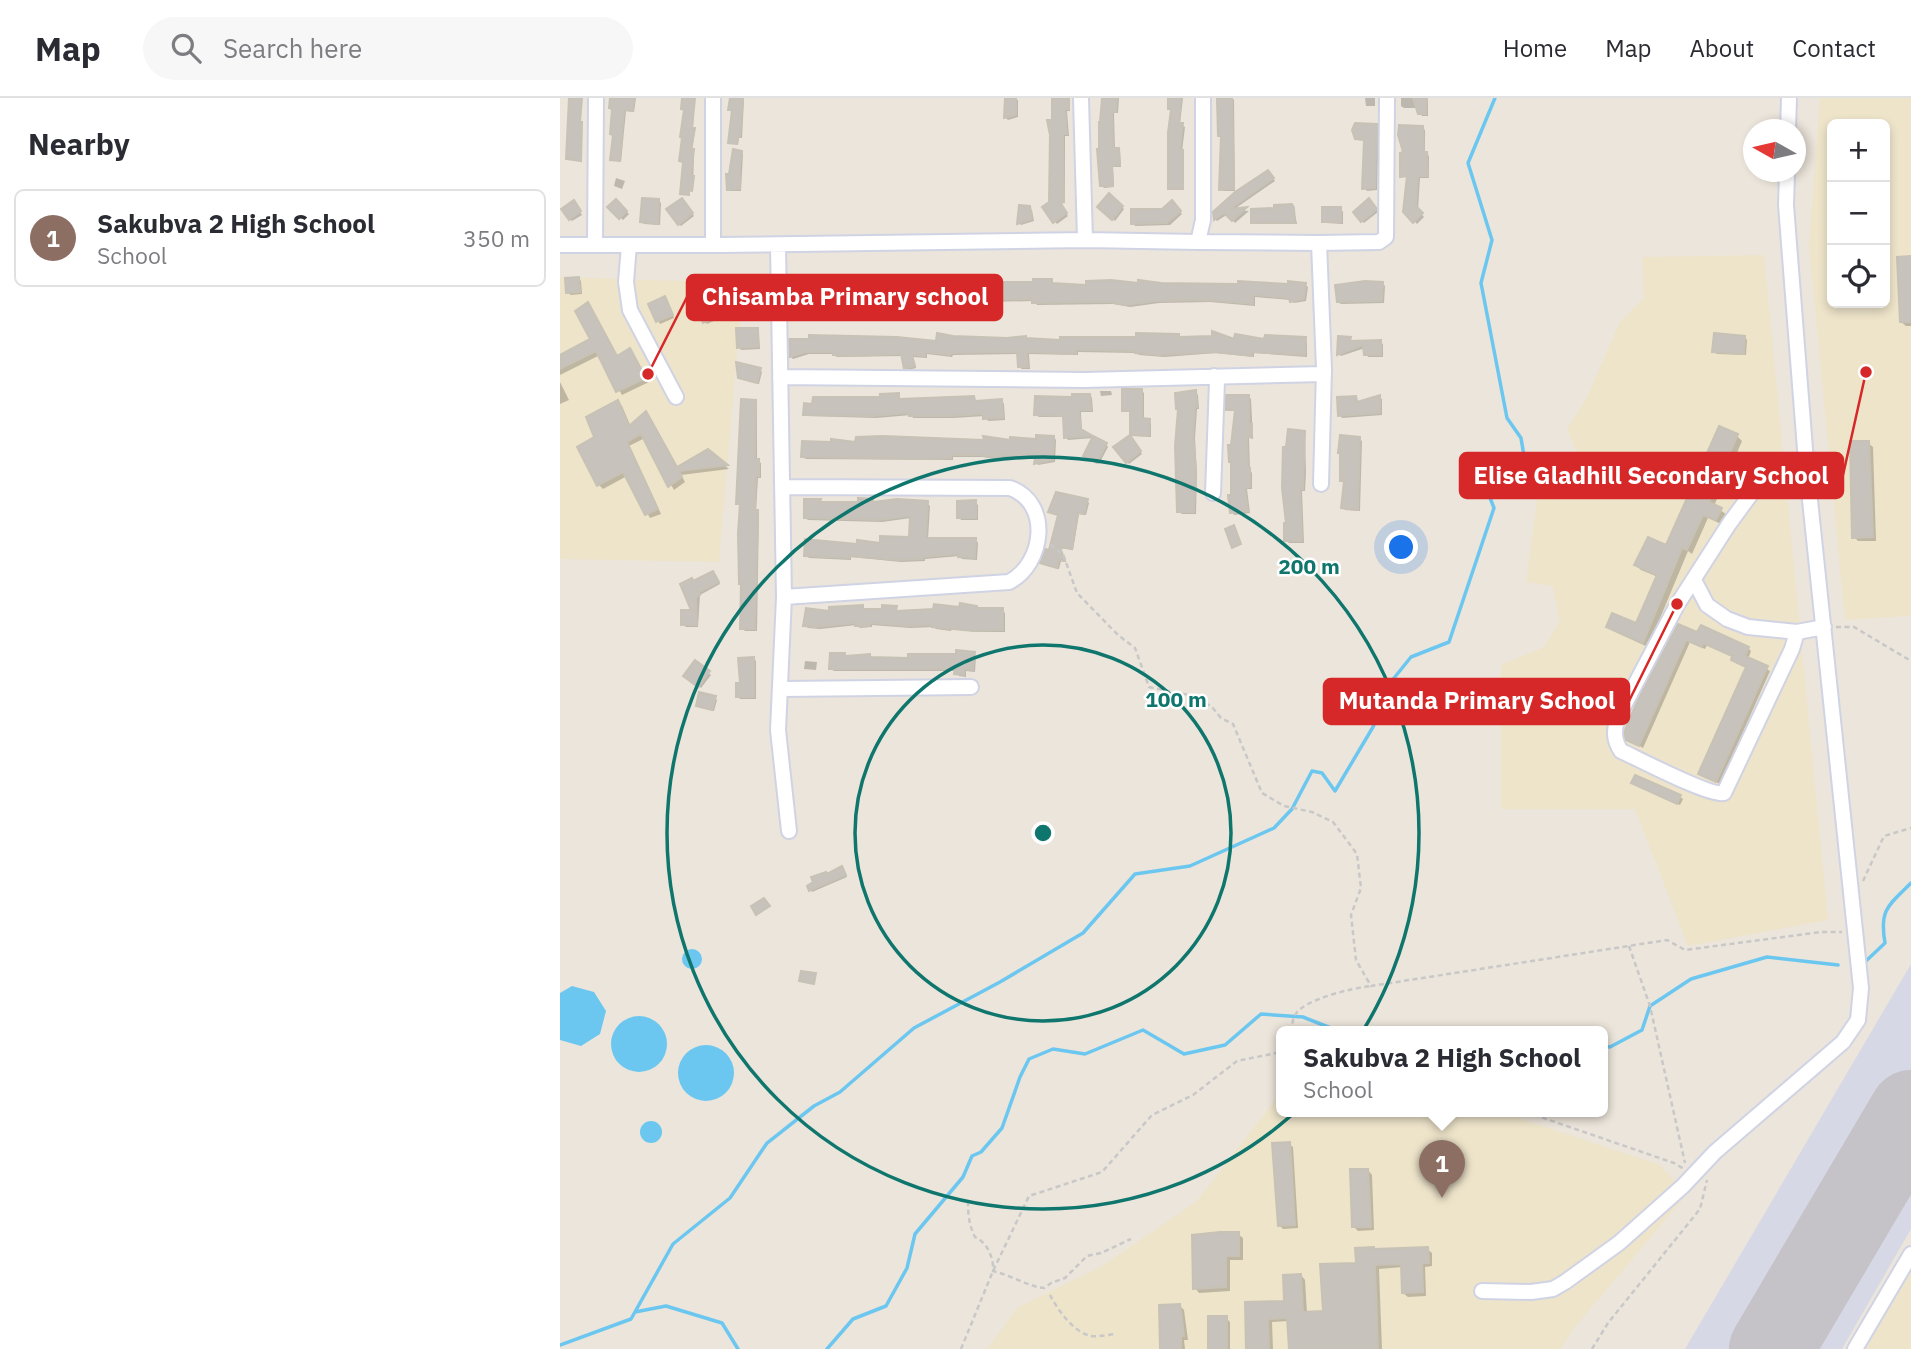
<!DOCTYPE html>
<meta charset="utf-8">
<style>
:root{--surface:#fff;--page:#f7f7f7;--text:#2b2b33;--muted:#7c7c81;--line:#e1e1e2;--accent:#3854fc}
body{margin:0;font-family:"IBM Plex Sans",sans-serif;background:var(--page);color:var(--text)}
.controls{position:absolute;right:21px;top:21px;display:grid;overflow:hidden;border-radius:10px;box-shadow:0 4px 10px #0003}
.controls button{width:63px;height:63px;display:grid;place-items:center;padding:0;border:0;border-bottom:2px solid var(--line);background:var(--surface);color:var(--text);font:35px sans-serif}
.compass{position:absolute;left:1183px;top:21px;width:63px;height:63px;border-radius:50%;background:var(--surface);box-shadow:0 4px 10px #0003;rotate:278deg}
.you{position:absolute;left:842px;top:450px;width:24px;height:24px;margin:-18px;border:5px solid #fff;border-radius:50%;background:#1a73e8;box-shadow:0 0 0 10px #1a73e833}
.badge{display:grid;place-items:center;width:46px;height:46px;border-radius:50%;background:var(--accent);color:#fff;font-size:23px;font-weight:700}
.pin{position:absolute;translate:-50% -58px;filter:drop-shadow(0 2px 4px #0008)}
.pin::after{content:'';position:absolute;top:37px;width:24px;height:21px;background:inherit;clip-path:polygon(0 0,100% 0,50% 100%)}
.popup{position:absolute;left:716px;top:928px;width:332px;height:91px;box-sizing:border-box;display:grid;place-content:center;border-radius:10px;background:var(--surface);filter:drop-shadow(0 2px 5px #0005);font-size:23px;white-space:nowrap;color:var(--muted)}
.popup b{font-size:26px;color:var(--text)}
.popup::after{content:'';position:absolute;left:50%;top:100%;margin-left:-14px;border:14px solid transparent;border-top-color:var(--surface)}
.list{margin:0;padding:0;list-style:none}
h2{display:flex;justify-content:space-between;align-items:center;height:91px;margin:0;padding:0 28px;font-size:30px}
h2 small{font-size:23px;font-weight:400;color:var(--muted)}
.list li{display:grid;grid-template-columns:46px 1fr auto;gap:21px;align-items:center;box-sizing:border-box;height:98px;margin:0 14px 14px;padding:0 14px;border:2px solid var(--line);border-radius:10px}
.list b{display:block;font-size:26px;white-space:nowrap}
.list p{margin:0;font-size:23px;white-space:nowrap;color:var(--muted)}
.list em{font-size:23px;font-style:normal;color:var(--muted)}
.icon{flex:none;width:38px;height:38px;fill:none;stroke:currentColor;stroke-width:2;stroke-linecap:round;stroke-linejoin:round}
.map{position:relative;flex:none;width:1351px;height:1251px;overflow:hidden}
header{display:flex;align-items:center;gap:42px;box-sizing:border-box;height:98px;padding:0 35px;background:var(--surface);border-bottom:2px solid var(--line)}
header strong{font-size:33px}
nav{display:flex;gap:38px;margin-inline-start:auto;font-size:24px}
.search{width:490px;height:63px;background:var(--page);display:flex;align-items:center;gap:18px;box-sizing:border-box;padding:0 24px;border-radius:38px;color:var(--muted);font-size:26px}
main{display:flex}
aside{flex:1;background:var(--surface)}
.map>svg:first-child{display:block}
</style>
<header>
<strong>Map</strong>
<div class="search"><svg class="icon" aria-label="search" viewBox="0 0 24 24"><circle cx="10" cy="10" r="6"/><path d="M15 15l6 6"/></svg>Search here</div>
<nav><a>Home</a><a>Map</a><a>About</a><a>Contact</a></nav>
</header>
<main>
<aside>
<h2>Nearby<small></small></h2>
<ul class="list">
<li><span class="badge" style="background:#8d6e63">1</span><div><b>Sakubva 2 High School</b><p>School</p></div><em>350 m</em></li>
</ul>
</aside>
<div class="map">
<svg width="1351" height="1251" viewBox="0 0 1351 1251">
<rect width="100%" height="100%" fill="#ece5db"/>
<!-- education -->
<path fill="#eee4ca" fill-rule="evenodd" d="M1260 0H1351V518L1285 522 1249 148ZM1272 26H1325V205H1272Z
M1204 157 1268 822 1128 848 1075 711H941V567L984 549 999 524 993 488 966 484 979 388 1017 355 1007 331 1027 299 1060 224 1084 200 1082 159Z
M0 179 183 185 159 464 0 461Z
M721 994V1014H941L1100 1067 1127 1096 1011 1234 1001 1251H427L457 1210 542 1168 636 1104Z
M1351 1173V1251H1306Z"/>
<!-- airport -->
<path fill="#d7d8e5" d="M1351 866V1131L1282 1251H1125Z"/>
<!-- water -->
<path fill="#6cc7f0" d="M122 861a10 10 0 1 1 20 0a10 10 0 1 1-20 0Z
M12 888 34 894 46 913 40 936 21 948 0 942V895Z
M51 946a28 28 0 1 1 56 0a28 28 0 1 1-56 0Z
M118 975a28 28 0 1 1 56 0a28 28 0 1 1-56 0Z
M80 1034a11 11 0 1 1 22 0a11 11 0 1 1-22 0Z"/>
<!-- shadow -->
<path fill="#0003" d="M51 0H76L74 14 66 13 61 64 52 62 54 39 51 36 53 13 51 10Z
M171 0 184 2 182 40H179L178 47 170 44 174 7Z
M446 0 458 2V19L448 22 446 20Z
M494 0H508L510 3V13H507L509 38H505V105L500 106 508 118 497 126 484 110 491 105Z
M544 0H559L558 15H554L555 52 560 54 561 69H553L554 89 544 90 542 88Z
M614 0H623L620 26 625 29 622 54 624 56V92H612L610 90 612 13 609 10Z
M660 0H672L674 2 675 93H663L661 91 662 40 660 37Z
M805 0H815V8H806Z
M841 0H868V18H862L858 10H844L841 8Z
M134 1 133 31 135 33 132 53 134 54 133 93H130V97L123 96Z
M816 28 819 30 817 92 807 93 804 90 805 43 797 40Z
M862 30 865 32V55L869 58V80H860L858 112 864 119 857 126 845 113 848 80 842 78Z
M181 54 183 56 181 93H170L168 91Z
M710 76 715 83 673 112 689 113 675 125 668 116 657 123 655 121Z
M56 80 65 83 62 91 54 88Z
M549 98 564 111 555 123 540 109Z
M56 103 69 116 63 122 50 109Z
M99 103 101 105 100 127 84 126 82 124Z
M124 104 134 118 121 128 119 126Z
M612 105 622 116 610 127 575 128 573 125 603 112Z
M811 105 818 114 804 125 795 114Z
M16 107 22 117 12 123 10 121Z
M460 109 472 112 474 123 461 127 459 125Z
M734 111 737 126H696L693 124 716 112Z
M781 111 783 114V126L766 125 763 123Z
M1351 160V228H1346L1341 224Z
M19 181 21 183 22 196 11 197 8 195Z
M492 183 494 186 527 189 745 187 748 189 746 203 734 205 731 202 695 199V208L650 204 599 205 570 209 553 206 477 207 474 203 341 206 246 204 243 201 373 189Z
M204 185 206 187 205 206 187 205 184 202Z
M822 185 825 188 824 205 781 206 778 204Z
M107 203 114 220 100 226 90 206Z
M28 206 58 259 70 252 89 284 62 297 40 257 0 277V259L32 242Z
M159 209 163 219 147 226 145 224Z
M197 231 199 234 200 251 181 252 179 249Z
M619 237 621 240 675 243 745 241 747 243V259L694 255V259L657 255 604 259 579 257 577 255 518 254V257L469 256 470 271H462L459 269V256L393 257 392 259 367 256V260L353 259 356 270 348 272 343 258 277 259 274 256H249L233 261 231 259V243L378 245 393 240 502 244Z
M1185 239 1187 242 1186 257 1157 256 1154 253Z
M790 240 792 245 820 244 823 246V259H808L805 250 781 258 779 256Z
M200 272 202 274 199 286 180 280Z
M0 284 9 302 0 306Z
M540 293H551L552 297 541 298Z
M582 293 584 295V322L591 325V339L570 338 572 315 564 312Z
M635 294 638 297 639 311H637L635 340 637 376 636 416H622L619 414Z
M338 297 341 302 414 299 416 304 442 303 444 306 445 322 428 323 425 318 393 320H353L351 317 316 320 248 318 245 316Z
M530 297 532 300 533 314H521L522 334 533 340 508 342 506 339 504 319H479L476 316Z
M689 299 691 301 693 341 689 340 690 372 692 375V391H687L690 415 674 417 672 414 673 349 676 314 668 311Z
M796 299 798 305 819 299 822 301V317L782 320 780 317Z
M58 304 62 308 71 329 86 315 90 319 118 370 148 353 169 371 121 377 125 384 114 392 85 340 69 348 101 416 90 420 67 378 43 391 39 387 36 340Z
M195 304 197 307V362L201 365V380H198L196 414 199 416 197 533H185L182 530 180 408 177 405Z
M742 334 745 337 746 375 745 393H742L744 445H729L726 442Z
M1177 338 1182 343 1154 408 1166 416 1161 426 1148 420 1132 456 1128 453 1088 549 1053 533 1048 528H1077L1098 479 1081 472 1076 467 1107 449Z
M494 339 496 342 495 364 478 367 476 361 444 359 443 362 422 359H393V362L246 361 243 359 297 346 452 344Z
M570 339 582 356 569 366 556 350Z
M799 341 802 343 800 413 785 412 783 409 785 385 782 382Z
M1308 345 1313 349 1316 443H1298L1294 439Z
M546 346 548 349 539 366 528 360Z
M312 402 316 406 367 405 370 408 368 441 416 442 418 445 417 462 402 461 400 458 365 461V463L341 464 291 459V462L249 460 246 457 351 441V420L322 424 248 422 245 419 260 403 262 405H299Z
M527 403 529 405 526 417 519 416 513 452 500 450 505 464 501 463 499 471 484 467 482 465 490 454 499 418 490 414Z
M415 404 418 407V422H401L399 419Z
M153 475 160 486 140 497 138 529H126L123 527 134 514V485Z
M302 508 304 513 336 510 338 514 417 509 419 512H442L445 515V534H417L392 531 391 533 376 531 374 529 350 530 312 527V529L300 530 297 527 260 531 248 530 245 527 271 515Z
M1119 528 1138 537 1188 550 1191 553 1188 561 1210 573 1160 686 1140 676 1187 570 1176 565 1173 562 1174 559 1147 547 1145 551 1130 544 1083 650 1068 641Z
M414 556 416 558 415 574 406 573V579L399 578 396 573H274L271 571 309 558 312 561 349 562Z
M194 561 196 563V601H180L177 598Z
M245 563 257 564 256 572 244 571Z
M148 575 151 577 141 590 128 580Z
M155 600 157 602 154 613 137 607Z
M1073 685 1120 699 1123 701 1120 707Z
M283 772 287 779 252 794 251 792 268 778Z
M713 1046H729L733 1049 738 1130 723 1131 719 1127Z
M808 1072 812 1077 814 1132 798 1133 794 1129Z
M678 1136 683 1140V1162H670V1193L639 1195 635 1190Z
M867 1151 872 1155V1168L865 1169 866 1198 848 1199 843 1195V1169L819 1171 822 1251H730L729 1223 712 1224 713 1251H688L687 1206 726 1204 741 1177 745 1182 747 1215 765 1214 798 1166Z
M620 1208 624 1212 628 1242H624L625 1251H602Z
M666 1220 670 1224V1251H649Z"/>
<g fill="none" stroke-linecap="round" stroke-linejoin="round">
<!-- stream -->
<path stroke="#6cc7f0" stroke-width="3.5" d="M1306 863 1325 845C1319 811 1329 807 1351 785
M874 934H878
M1043 948 1050 949 1082 932 1090 908 1131 881 1207 859 1278 867
M75 1214 106 1208 162 1225 178 1251
M0 1247 71 1221 113 1146 170 1100 207 1045 254 1008 280 994 354 930 440 884 523 835 575 776 630 768 714 730 732 711 752 673 762 675 775 693 813 629 830 585 851 559 889 544 934 410 927 392 944 367 964 358 961 340 947 320 921 185 932 142 908 65 935 0
M267 1251 293 1221 326 1208 347 1170 355 1136 403 1079 412 1058 421 1054 442 1030 460 979 469 961 493 951 525 956 583 932 624 956 665 947 701 916 743 919 781 934"/>
<!-- runway -->
<path stroke="#c5c2c8" stroke-width="84" d="M1211 1251 1351 1014"/>
</g>
<!-- building -->
<path fill="#c7c2bb" stroke="#c7c2b5" stroke-width="2" d="M9 0H22L20 24H22L21 63 6 61Z
M50 0H74L73 13 64 12 60 63 50 62 53 37 50 36 52 11 49 10Z
M122 0H135L132 30H135L131 51H134L131 78H134L132 93 129 92V97L120 96 123 64 119 63 122 40 120 39 124 12 121 11Z
M170 0H183L180 39H178L177 46 168 45 172 12H168Z
M445 0H456V17L444 20Z
M492 0H509V11H505L507 36H503L504 104H500L507 115 493 125 482 109 489 104 490 37 487 22H492Z
M542 0H557L556 14H552L553 50H559L560 67 552 68 553 88H540L537 51H539V24H540Z
M608 0H621L619 25H623L620 52H623V91H608V35L611 11H608Z
M657 0H672L674 91 659 92 661 38H658Z
M853 0H867L866 16H858Z
M795 25 817 26 815 90 802 91 804 42 795 41 792 32Z
M839 27 863 28 864 54H867L868 78H858L856 108 863 115 853 125 843 114 847 78 840 79V55L843 54 838 37Z
M173 51 182 53 180 68V91L167 92 166 76H169Z
M708 72 714 80 670 111 687 109 672 123 664 115 654 122 653 114 675 94Z
M549 95 563 108 552 122 537 109Z
M82 100 99 101 98 126 80 124Z
M122 100 133 115 118 127 106 111Z
M809 100 817 111 801 124 793 114Z
M56 101 67 113 59 121 47 109Z
M14 102 21 113 9 122 1 111Z
M612 102 621 113 607 125 571 126V111H602Z
M732 106 734 110 735 125H691V111L714 110V107Z
M459 107 470 108 472 121 457 126Z
M762 109H781V124H762Z
M1351 158V224H1340L1337 159Z
M19 179 20 194 6 195 5 180Z
M473 181H492V185L526 187V183L551 182 578 185V182L601 185 678 186V183L728 186V183L746 185 744 201 730 204 729 200 693 197V206L646 202 596 203 566 207 549 204 472 205V201L338 204 241 202 242 186 371 187V184H473Z
M184 182 204 183 203 204 183 203Z
M805 183 823 184 822 203 777 204 775 187Z
M105 198 113 217 96 224 88 206Z
M28 204 57 258 70 250 86 280 56 294 36 253 0 271V257L30 241 15 213Z
M157 205 162 217 143 225 138 212Z
M176 230H198V249L177 250Z
M652 233 674 241 675 236 704 241 705 237 746 239 745 257 692 254V258L653 254 600 257 575 255V253L516 252V256L467 254 468 269H458L457 254 391 255 390 257 365 254V258L352 257 355 268 344 271 341 256 289 258 273 257V254H246L230 259 229 241H249V237L337 239 376 243 377 235 393 238 447 240 466 238V240L500 242V239H576V235L619 236V239L652 238Z
M1154 235 1185 238 1184 256 1152 254Z
M778 238 791 239 790 243 821 242V257H804L803 247 777 257Z
M176 264 201 270 197 285 178 280Z
M562 291H582V320L590 321 589 337H570V313H562Z
M636 292 637 309H635L633 337 636 373 634 414H617L615 348 618 311H616L615 295Z
M339 295V301L414 298 415 303 442 301 443 320 423 321V316L390 318H349L348 315 313 318 243 317 244 305 252 306 253 299H320V296Z
M512 296H530L531 312H519L521 331 533 338 504 340 503 318 474 317 475 298 512 299Z
M666 297H689V326H692L691 339H687L688 370H690V389L685 390 688 413 670 415 668 397H671V364H669L668 347H671L675 312H666Z
M820 297V315L778 318 777 299 796 298 797 304Z
M181 301 196 302 195 361H199V378H196L195 412H198L195 531H180L181 486H179L178 435 180 406H176Z
M58 302 69 328 86 313 117 369 148 351 168 367 119 373 122 379 108 389 81 336 67 344 98 411 85 417 63 374 37 388 17 349 34 339 26 319Z
M1159 328 1178 336 1149 404 1162 410 1156 422 1143 417 1127 452 1122 450 1083 545 1046 529 1052 515 1076 525 1097 477 1074 467 1088 439 1106 447Z
M728 331 745 333 743 391H740L742 443H724V425H726L722 390 723 349H726Z
M476 337 494 338 493 362 474 366 475 360 442 357 441 360 418 357H391V360L367 361 241 359 242 343 271 344V341L295 344 296 339 323 338 424 342 423 338 450 342V339L476 341Z
M570 337 581 353 566 365 553 349Z
M780 337 800 339 798 412 781 410 784 383H780V355H778Z
M533 338 547 345 537 365 523 358Z
M1290 343H1309L1313 439 1292 440Z
M496 394 528 401 524 416 518 415 512 451 500 449 505 463 499 462 497 470 480 465 485 451 489 452 498 417 488 414Z
M298 400 313 401V404L337 401 368 403 366 440H416L415 460 398 459V456L363 459V461L338 462 289 458V460L244 458 245 441 297 446V442L320 445V438L349 439 350 418 319 422 244 420V401H261L260 404H298Z
M416 402V420H397V403Z
M674 427 681 446 672 450 665 431Z
M153 473 159 484 139 494 140 497 136 499 137 527H121V512H131L120 486 132 480 133 483Z
M400 505 417 508V510H443V532L414 533 372 529V527L347 528 310 525V528H295V525L256 529 243 528 246 510 269 513V509L303 507V511H322V507L337 508 336 513 373 511 374 506 399 509Z
M1118 526 1137 534 1141 527 1189 549 1185 558 1208 568 1156 684 1138 676 1186 569 1171 562 1172 558 1143 545 1142 549 1126 542 1079 648 1066 642 1065 639V632L1079 599Z
M396 552 415 554 413 572 404 571V577L394 576 395 571H269L270 555H285V558L310 556V559L348 560V556H396Z
M194 559V599H176V585H180L178 560Z
M135 562 150 573 138 589 123 578Z
M139 594 156 598 152 612 136 608Z
M1075 677 1121 697 1117 706 1071 685Z
M282 768 286 777 249 793 247 788 253 784 251 779 266 774 267 776Z
M204 800 210 808 196 817 191 808Z
M241 873 256 875 254 886 239 883Z
M730 1044 735 1127 718 1128 712 1045Z
M790 1071H808L811 1129H792Z
M660 1134H679V1158H666V1189L633 1191 632 1137Z
M814 1149V1151L868 1149 869 1165H862L863 1194 842 1195 841 1166 815 1167 818 1251H729L727 1220 708 1221 709 1251H686L685 1204 724 1203 723 1177 741 1176 743 1214 763 1213 760 1166 796 1165 795 1150Z
M620 1206 624 1238H621V1251H600L599 1207Z
M648 1218H667V1251H648Z"/>
<g fill="none" stroke-linecap="round" stroke-linejoin="round">
<!-- minor casing -->
<g stroke="#d0d3e3" stroke-width="18">
<path id="minor" d="M521 0 525 142
M1228 32 1229 0
M638 144 759 145 764 271 761 386
M759 145 819 144 826 139 827 0
M0 147H160L525 142 638 144 643 122V0
M35 147 36 0
M69 147 66 184 70 212 116 299
M153 147V0
M218 147 224 499 218 632 229 733
M220 279 524 282 764 276
M223 389 450 390C492 405 484 466 449 484L224 499
M653 395 657 283 654 278
M1134 482 1147 507 1167 521 1188 529 1237 534 1264 529
M1237 534 1232 551 1164 695C1151 699 1079 661 1061 653 1053 641 1054 632 1058 619L1117 507 1169 426 1194 392 1215 371 1224 366 1246 364
M222 591 411 589
M922 1193 971 1194 993 1191 1005 1184 1059 1145 1123 1088 1155 1054 1283 944 1298 922 1301 890 1246 364 1226 107 1227 74
M1295 1251 1351 1156"/>
</g>
<!-- path -->
<path stroke="#c8c8c8" stroke-width="2.5" stroke-dasharray="5 3.5" stroke-linecap="butt" d="M490 447 503 456 517 495 558 537 575 550 589 589 634 598 652 609 661 620 673 626 702 695 724 708 752 714 773 724 797 756 801 790 791 817 796 862 811 888 1107 842 1125 852 1261 834H1282
M1276 529H1294L1351 563
M1303 783 1324 738 1351 730
M1069 848 1090 908 1125 1065
M732 934C732 929 732 922 735 917 744 901 793 890 811 888
M966 1014 1114 1065 1124 1071
M408 1103C408 1117 409 1127 415 1139 427 1144 434 1160 433 1173 450 1177 470 1189 484 1190L491 1185 505 1180 527 1158 541 1155 571 1141
M490 1197C498 1212 513 1234 531 1238 538 1239 548 1237 555 1236
M401 1251 433 1173 469 1098 542 1074 592 1017 633 997 677 963 721 954
M1032 1251 1048 1225 1140 1111 1147 1082"/>
<!-- minor -->
<use href="#minor" stroke="#fff" stroke-width="14"/>
</g>
<!-- distance rings -->
<g fill="none" stroke="#0f766e" stroke-width="3.5">
<circle cx="483" cy="735" r="188"/>
<circle cx="483" cy="735" r="376"/>
</g>
<circle cx="483" cy="735" r="10" fill="#0f766e" stroke="#fff" stroke-width="3.5"/>
<g font-size="21" text-anchor="middle" font-weight="bold" fill="#0f766e" stroke="#fff" stroke-width="5" stroke-linejoin="round" paint-order="stroke">
<text x="749" y="476">200 m</text>
<text x="616" y="609">100 m</text>
</g>
<!-- callouts -->
<path fill="none" stroke="#d62828" stroke-width="2.5" d="M88 276L127 199M1306 274L1283 377M1117 506L1069 603"/>
<g fill="#d62828" stroke="#fff" stroke-width="2.5">
<circle cx="88" cy="276" r="7"/>
<circle cx="1306" cy="274" r="7"/>
<circle cx="1117" cy="506" r="7"/>
</g>
<g fill="#d62828" stroke="#d62828" stroke-width="2.5">
<rect x="127" y="177" width="315" height="45" rx="7"/>
<rect x="900" y="355" width="383" height="45" rx="7"/>
<rect x="764" y="581" width="305" height="45" rx="7"/>
</g>
<g font-size="24" text-anchor="middle" font-weight="bold" fill="#fff">
<text x="285" y="207">Chisamba Primary school</text>
<text x="1091" y="386">Elise Gladhill Secondary School</text>
<text x="917" y="611">Mutanda Primary School</text>
</g>
</svg>
<div class="controls">
<button>+</button>
<button>−</button>
<button><svg class="icon" aria-label="locate" viewBox="0 0 24 24"><circle cx="12" cy="12" r="6"/><path d="M12 2v4M12 18v4M2 12h4M18 12h4"/></svg></button>
</div>
<svg class="compass" viewBox="-18 -18 36 36"><path d="M0-13l5 13h-10z" fill="#e53935"/><path d="M0 13l5-13h-10z" fill="#7c7c81"/></svg>
<div class="you"></div>
<div class="pin badge" style="left:882px;top:1100px;background:#8d6e63">1</div>
<div class="popup"><b>Sakubva 2 High School</b>School</div>
</div>
</main>
